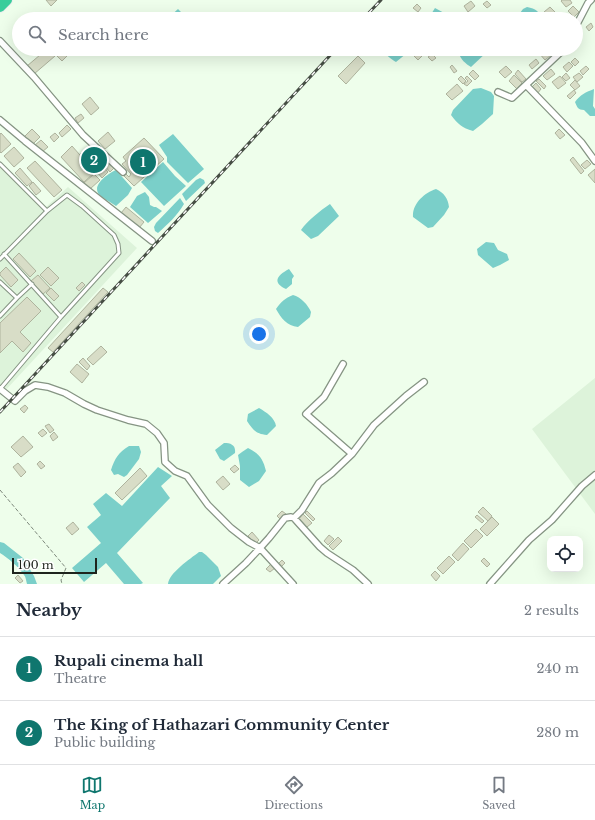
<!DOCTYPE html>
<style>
:root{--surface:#fff;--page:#f2f2f3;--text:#1f2937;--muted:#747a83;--line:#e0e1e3;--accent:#0f766e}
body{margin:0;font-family:"Libre Baskerville",serif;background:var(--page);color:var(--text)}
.controls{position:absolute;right:12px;bottom:12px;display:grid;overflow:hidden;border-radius:8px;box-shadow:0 4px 16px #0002}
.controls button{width:36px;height:36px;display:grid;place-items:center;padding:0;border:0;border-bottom:1px solid var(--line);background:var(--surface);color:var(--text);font:20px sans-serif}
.scale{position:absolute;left:12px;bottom:10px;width:85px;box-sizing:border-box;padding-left:4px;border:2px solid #1e241d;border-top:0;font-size:11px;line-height:14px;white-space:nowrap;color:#1e241d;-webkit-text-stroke:3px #fff;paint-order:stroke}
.you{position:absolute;left:259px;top:334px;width:14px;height:14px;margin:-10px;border:3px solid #fff;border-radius:50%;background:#1a73e8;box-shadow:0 0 0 6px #1a73e833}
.badge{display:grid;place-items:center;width:26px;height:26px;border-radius:50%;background:var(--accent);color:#fff;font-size:13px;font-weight:700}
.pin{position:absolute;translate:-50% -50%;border:2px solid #fff;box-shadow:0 1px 4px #0006}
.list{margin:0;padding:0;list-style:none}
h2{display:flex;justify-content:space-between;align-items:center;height:52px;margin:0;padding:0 16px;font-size:17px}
h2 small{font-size:13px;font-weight:400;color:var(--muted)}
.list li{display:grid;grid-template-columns:26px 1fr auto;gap:12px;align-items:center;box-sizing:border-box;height:64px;padding:0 16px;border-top:1px solid var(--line)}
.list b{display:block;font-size:15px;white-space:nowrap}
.list p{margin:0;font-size:13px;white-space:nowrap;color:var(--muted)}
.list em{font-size:13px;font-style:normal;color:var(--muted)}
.icon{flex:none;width:22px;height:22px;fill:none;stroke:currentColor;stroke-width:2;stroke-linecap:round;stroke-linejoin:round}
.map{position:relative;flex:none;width:595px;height:584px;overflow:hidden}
.search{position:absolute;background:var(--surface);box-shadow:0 4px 16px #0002;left:12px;right:12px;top:12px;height:44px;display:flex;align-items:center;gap:10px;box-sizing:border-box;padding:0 14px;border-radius:22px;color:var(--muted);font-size:15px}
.sheet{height:180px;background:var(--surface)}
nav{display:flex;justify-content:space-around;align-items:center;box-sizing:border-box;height:56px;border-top:1px solid var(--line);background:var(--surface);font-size:11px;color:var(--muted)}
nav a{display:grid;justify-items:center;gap:2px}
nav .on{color:var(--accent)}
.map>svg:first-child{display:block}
</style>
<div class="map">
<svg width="595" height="584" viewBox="0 0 595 584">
<rect width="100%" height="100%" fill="#eefeeb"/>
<!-- built -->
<path fill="#ddf3da" d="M0 163 46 207 68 187 137 248 3 393 0 391Z
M595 378V514L532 429Z"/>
<!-- water -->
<path fill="#7acfc9" d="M527 7C536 9 539 11 542 19H520V13L523 9Z
M435 8 446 14 445 19H428Z
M178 9 188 19H167Z
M386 49H412L396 62C391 59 384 55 386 49Z
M463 49H486L488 51 471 67C466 64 460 59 459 53Z
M481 88 491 92 494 96 493 114 482 124 473 131C462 128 458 124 451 115L453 110 473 89Z
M594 89 593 106 595 109V116H590L584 110C578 110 577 107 575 102 580 95 586 92 594 89Z
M173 134 204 169 188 183 167 162V157L159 145Z
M163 162 175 176 186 186 164 206 141 182Z
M116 170 132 188 128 195 116 206C112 203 100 197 98 193 93 184 109 173 116 170Z
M200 178 204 180 205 183 186 201 182 194 196 180Z
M436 189C444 193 448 198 449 207L444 215 433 227 428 228 413 217C412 204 424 193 436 189Z
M145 192 149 197 150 205 154 207H156L162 211 148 223 130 207 137 196Z
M180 198 184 204C177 216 168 224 158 233L155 231 154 227 156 223Z
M330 204 339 216 318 236 311 239 301 230C308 220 320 211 330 204Z
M486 242 494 243 498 250 507 254 509 260 500 265 493 268 478 255 477 249Z
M289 269 294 276 292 279V284L286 289C271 282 278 275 289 269Z
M293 295C301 297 308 305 311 312L310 317 298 327C287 326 281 318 276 309 281 302 285 298 293 295Z
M259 408C266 412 275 418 276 426L267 435C256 434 253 430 247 421L248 414Z
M224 443C231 443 236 445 235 453L224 461 220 459 215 450Z
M129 446H139L141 452 139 459 127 475 124 477 118 474 114 475 111 470C115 458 118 453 129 446Z
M248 448C260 454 263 459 266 471L259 481 249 487 240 480V466L238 455 242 452Z
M158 467 172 476 161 486 170 498 117 553 143 583 141 584H124L106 563 84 582 72 568 101 543 87 527 101 515 93 504 106 493 122 506Z
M0 542 4 543 23 558 34 576 37 584H27C26 581 26 577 24 575 19 567 8 558 0 553Z
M199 552H202L206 555 218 567 221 576 213 584H168C169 573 190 559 199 552Z"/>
<!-- building -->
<path fill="#d8ddc7" stroke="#aeb39d" d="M46 0H57L51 6Z
M562 0H570L572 3 566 7 561 1Z
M471 1 475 6 468 12 464 6Z
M487 1 491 5 487 8 483 4Z
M417 4 421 8 418 12 413 8Z
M573 6 579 12 574 17 568 11Z
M550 7 556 13 550 18 544 12Z
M591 23 593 27 589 31 586 27Z
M47 49H49L55 56 34 74 27 66Z
M62 49H65L69 54 62 61 56 55Z
M545 49H547L551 55 545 60 539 53Z
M418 50 423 55 418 60 413 55Z
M432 54 436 58 432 61 428 57Z
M358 56 365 63 346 84 338 76Z
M575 58 579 62 575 66 571 62Z
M536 59 539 63 532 69 529 65Z
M569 62 573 66 567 72 563 67Z
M452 65 457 71 454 73 450 67Z
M506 66 512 72 505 78 499 72Z
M586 66 589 69 583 75 580 71Z
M551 69 555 74 547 80 543 76Z
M473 70 479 76 475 80 469 74Z
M518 70 526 79 522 82 515 74Z
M566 73 570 78 566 81 562 77Z
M579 73 583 77 577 82 573 77Z
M514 75 522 83 517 89 509 81Z
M461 76 466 81 463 84 458 79Z
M467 76 472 81 467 86 464 84 468 81 465 78Z
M560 76 566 83 558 89 552 82Z
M539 79 546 86 544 89 536 81Z
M575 80 580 86 575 90 570 85Z
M536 83 541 89 537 94 531 88Z
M457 84 463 91 452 100 446 94Z
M574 90 576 93 570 99 567 96Z
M90 97 99 108 91 115 82 104Z
M81 114 84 118 78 123 75 118Z
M67 125 71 129 62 137 59 133Z
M32 129 40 137 32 145 24 137Z
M559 129 565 135 560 139 555 133Z
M108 132 115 141 105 149 98 141Z
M1 133 11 144 1 153 0 152V134Z
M55 133 59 137 54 142 50 137Z
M144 138 164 159 134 186 124 176 126 174 129 177 131 174 122 164 126 161 123 157Z
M41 140 48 147 42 152 35 145Z
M92 144 107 161 96 171 80 154Z
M72 146 95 172 84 182 61 157Z
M14 147 24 158 14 167 4 156Z
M573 157 584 171 581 174 570 160Z
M587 160 591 164 585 169 581 165Z
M35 161 62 190 54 197 27 168Z
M109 161 115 167 110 172 104 165Z
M103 166 108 172 102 178 97 172Z
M20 168 32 182 27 186 15 173Z
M595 169V183L588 175Z
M94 174 100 180 90 189 84 183Z
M33 182 41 191 36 195 29 186Z
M126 207 144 222 139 228 121 213Z
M19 253 36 271 30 277 13 259Z
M6 267 18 280 11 287 0 275V273Z
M48 267 59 278 51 286 40 275Z
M38 275 50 288 43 294 31 281Z
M82 282 85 285 79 291 76 288Z
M51 288 59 296 54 301 46 293Z
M103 288 108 292 53 352 48 348Z
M27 297 41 311 20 332 31 343 23 352 12 341 0 353V323Z
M101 346 107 352 93 365 87 359Z
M83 358 90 366 87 370 79 362Z
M77 364 89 374 82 383 70 372Z
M25 405 28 408 24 413 20 409Z
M49 424 54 430 50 433 45 426Z
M43 429 47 433 42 437 38 433Z
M54 432 58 437 53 441 50 436Z
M23 436 33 447 21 457 11 447Z
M40 461 45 466 41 469 37 464Z
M18 463 26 472 21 477 13 467Z
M235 465 239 469 234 473 230 469Z
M140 468 147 476 122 500 115 493Z
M223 476 230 484 223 490 216 482Z
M483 507 492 516 488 521 478 512Z
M282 511 286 514 280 519 277 516Z
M307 511 315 519 313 521 305 513Z
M303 514 312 523 307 527 299 519Z
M477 515 484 521 482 523 475 517Z
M492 517 499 524 487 536 480 529Z
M73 522 79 529 72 535 66 528Z
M476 529 483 536 471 548 464 541Z
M252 532 259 540 255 544 248 536Z
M329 535 334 539 328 545 324 541Z
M338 537 342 541 333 550 329 546Z
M463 543 469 549 458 561 452 555Z
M449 556 455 562 443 574 437 568Z
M484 558 490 564 487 567 481 561Z
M282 560 285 563 280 568 277 565Z
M271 564 275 568 270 572 266 569Z
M435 571 440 576 436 581 431 575Z
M18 575 23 581 20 583 15 578Z"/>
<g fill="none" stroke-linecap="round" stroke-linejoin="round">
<!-- lane casing -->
<g stroke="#859483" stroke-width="5">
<path id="lane" d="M0 164 47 211
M4 254 61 317
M0 259 47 211 67 195 82 206 114 235 118 244 119 253 61 317 0 389
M0 282 17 298 0 316
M17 298 32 284"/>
</g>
<!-- street casing -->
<g stroke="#859483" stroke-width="8">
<path id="street" d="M576 26 588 3 591 0
M0 41 34 77 83 135 123 172
M526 85 582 143 595 161
M498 92 512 98 564 49
M0 120 25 141 152 241
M343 364 324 397 306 414 352 454
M0 389 15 401 25 391 35 385 48 387 65 393 84 404 97 410 128 420 146 424 157 433 164 443 165 462 175 471 187 476 208 505 231 528 249 542 260 548 269 538 285 518 291 517 294 518 320 547 327 553 353 570 368 584
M294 518 302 510 319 483 332 473 352 454 374 425 406 396 424 382
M223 584 246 563 260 548 293 584
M490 584 529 540 552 520 582 486 595 475"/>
</g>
<!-- highway casing -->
<g stroke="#ededed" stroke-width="12">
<path id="highway" d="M0 7 7 0"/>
</g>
<!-- path -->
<path stroke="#7d887b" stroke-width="1" stroke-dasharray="4 2" stroke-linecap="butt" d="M0 490 66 568 61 580 62 584"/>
<!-- lane -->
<use href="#lane" stroke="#fff" stroke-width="3"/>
<!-- street -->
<use href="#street" stroke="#fff" stroke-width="5.5"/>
<!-- highway -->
<use href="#highway" stroke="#39cd9b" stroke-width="10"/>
<!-- rail casing -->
<g stroke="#464e44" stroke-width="3">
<path id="rail" d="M363 19 381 0
M0 412 336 49"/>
</g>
<!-- rail -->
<use href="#rail" stroke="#fff" stroke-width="1.5" stroke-dasharray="4.5" stroke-linecap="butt"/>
</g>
</svg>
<div class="controls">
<button><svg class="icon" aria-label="locate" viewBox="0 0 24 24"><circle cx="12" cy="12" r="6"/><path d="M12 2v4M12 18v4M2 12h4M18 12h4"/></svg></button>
</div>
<div class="scale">100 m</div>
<div class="you"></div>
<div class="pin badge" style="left:143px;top:162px">1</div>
<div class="pin badge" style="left:94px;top:160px">2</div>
<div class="search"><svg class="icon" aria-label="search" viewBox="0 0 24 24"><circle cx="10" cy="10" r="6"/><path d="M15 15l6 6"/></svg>Search here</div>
</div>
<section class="sheet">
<h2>Nearby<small>2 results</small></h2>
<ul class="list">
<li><span class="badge">1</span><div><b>Rupali cinema hall</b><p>Theatre</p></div><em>240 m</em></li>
<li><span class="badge">2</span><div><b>The King of Hathazari Community Center</b><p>Public building</p></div><em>280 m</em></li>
</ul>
</section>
<nav>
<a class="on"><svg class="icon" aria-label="map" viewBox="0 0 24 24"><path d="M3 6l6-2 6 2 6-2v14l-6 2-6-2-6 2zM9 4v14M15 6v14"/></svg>Map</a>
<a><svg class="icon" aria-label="directions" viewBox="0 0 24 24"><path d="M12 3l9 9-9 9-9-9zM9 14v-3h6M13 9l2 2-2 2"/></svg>Directions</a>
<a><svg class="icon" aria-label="saved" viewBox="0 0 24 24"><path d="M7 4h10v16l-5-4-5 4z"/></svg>Saved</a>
</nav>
